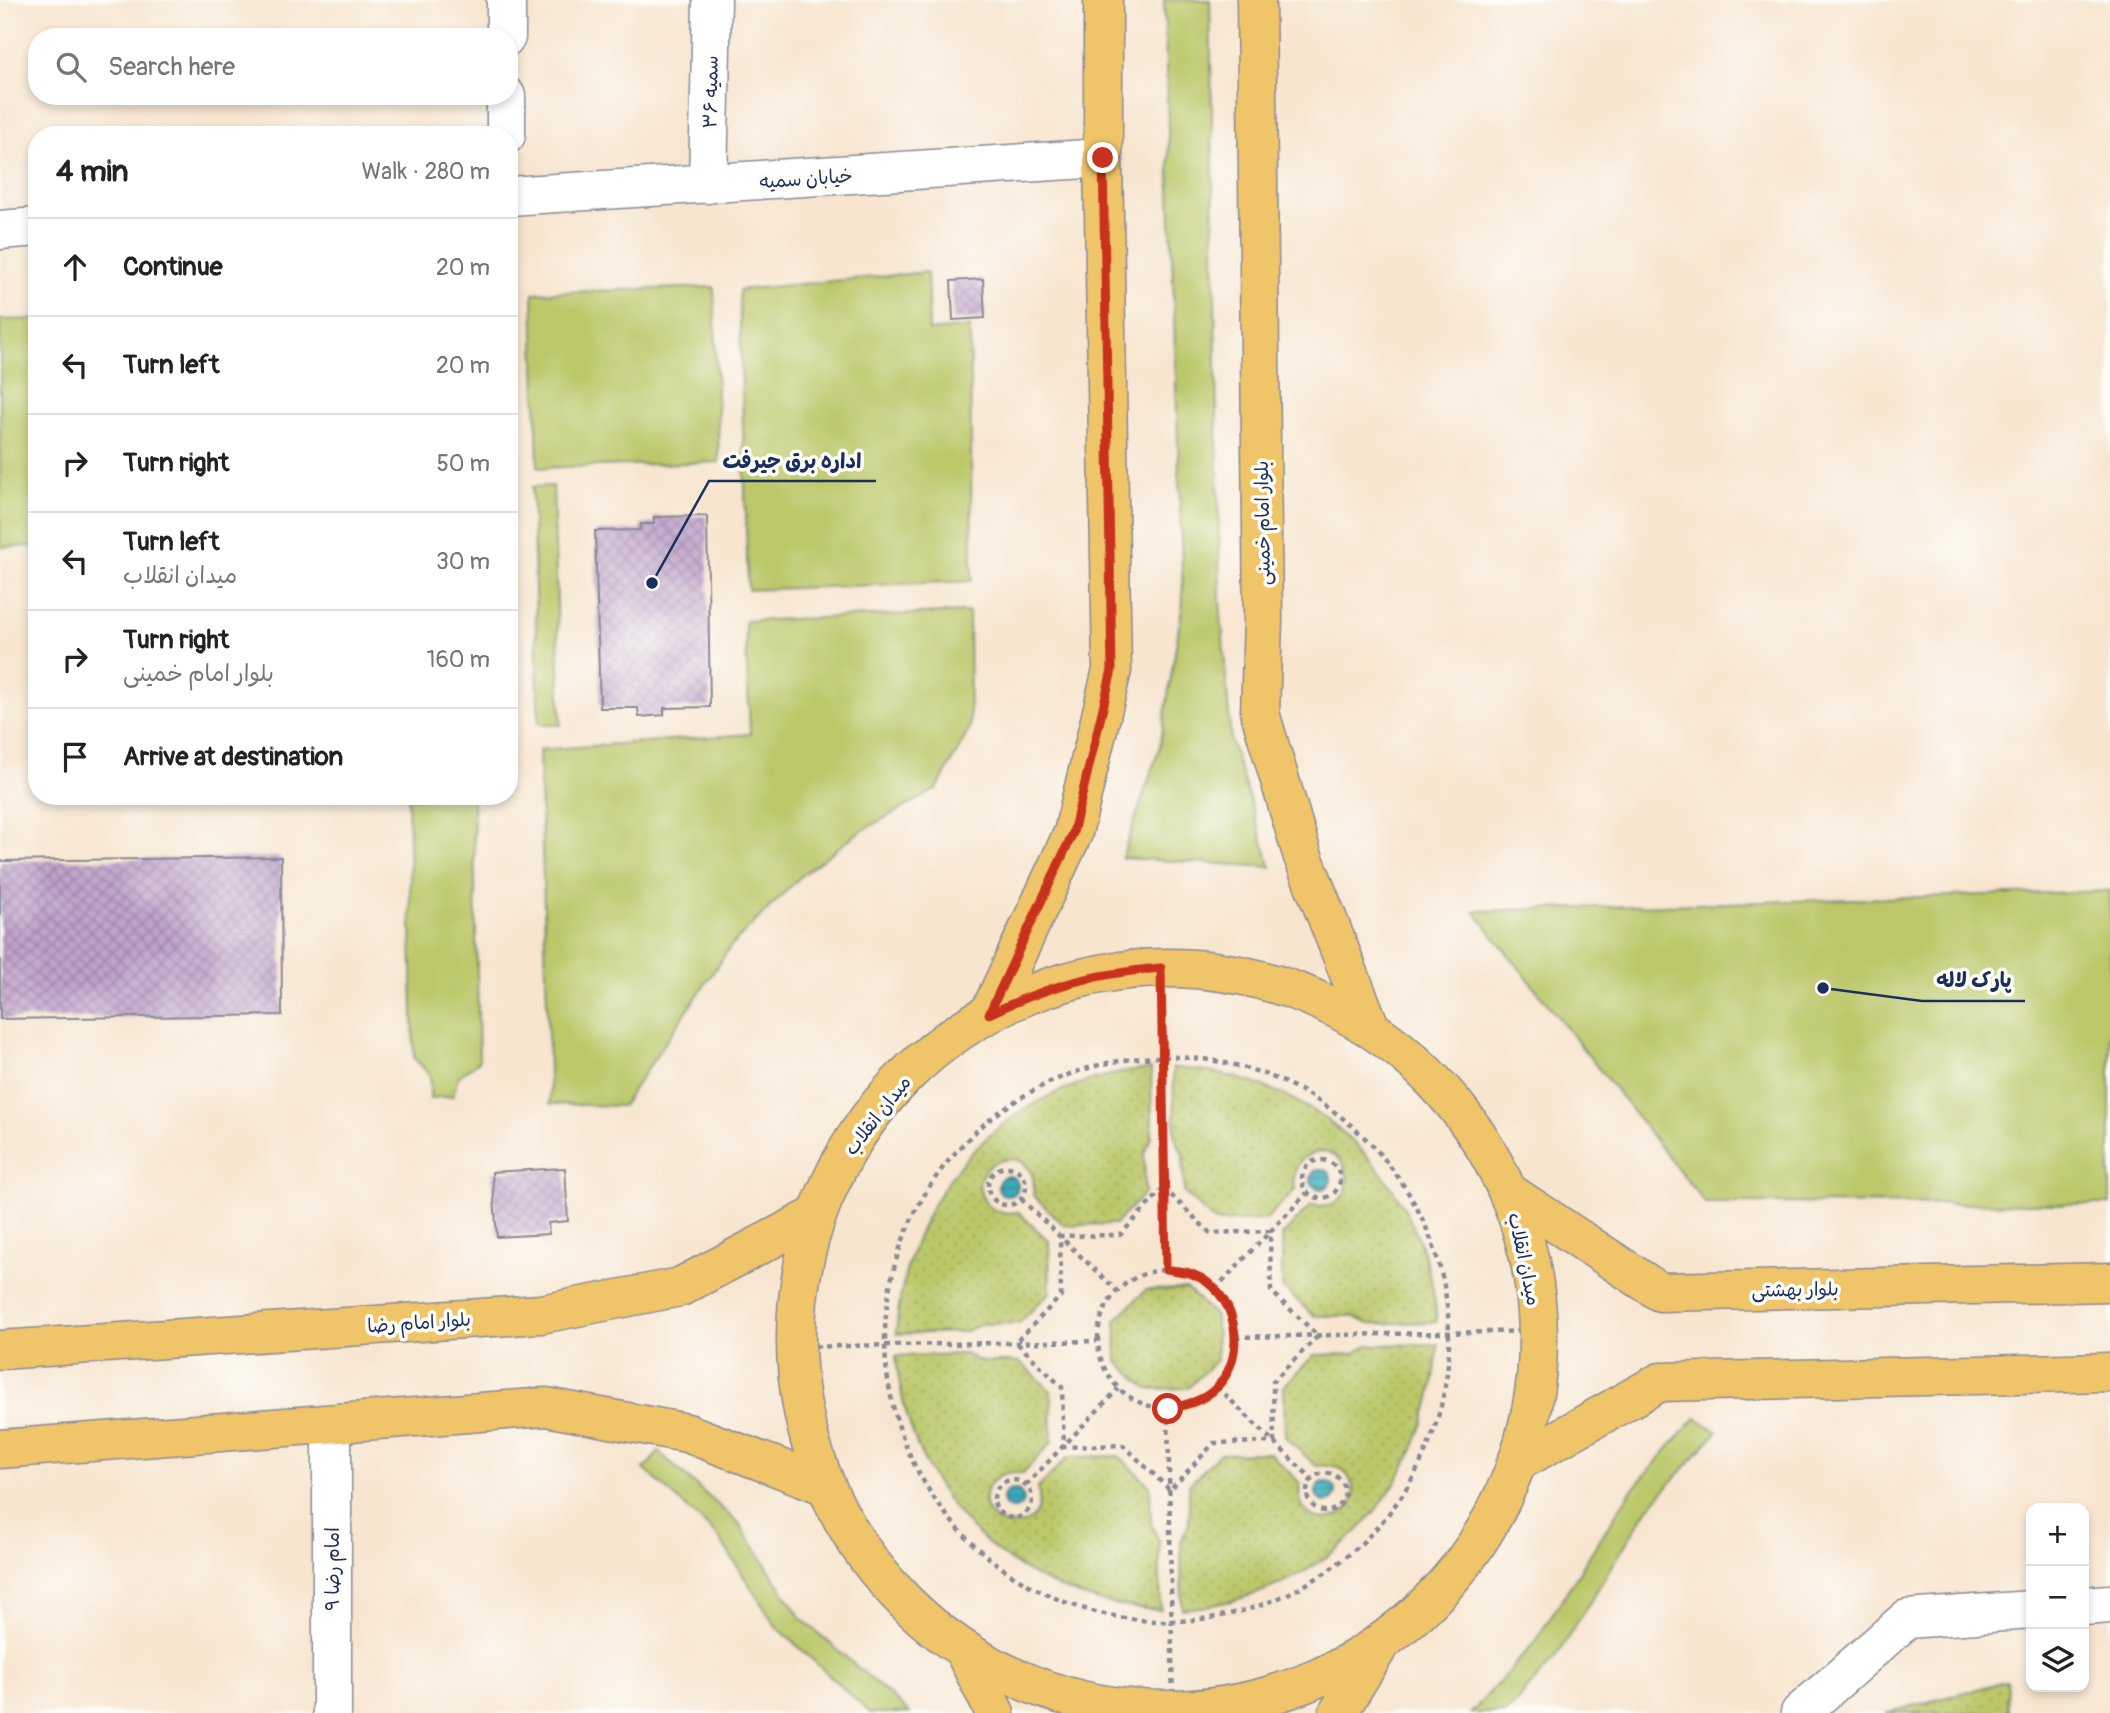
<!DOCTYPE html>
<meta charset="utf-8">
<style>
:root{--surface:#fff;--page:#f6f6f6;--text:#222;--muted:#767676;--line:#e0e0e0}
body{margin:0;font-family:Pangolin,"Playpen Sans Arabic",sans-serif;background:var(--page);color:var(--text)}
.controls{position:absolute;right:21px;bottom:21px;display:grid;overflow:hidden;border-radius:14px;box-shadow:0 4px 10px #0003}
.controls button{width:63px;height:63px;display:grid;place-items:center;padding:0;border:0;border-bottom:2px solid var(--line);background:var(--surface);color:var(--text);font:35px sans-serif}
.stop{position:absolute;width:21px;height:21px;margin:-16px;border:5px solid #c8321e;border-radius:50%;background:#fff}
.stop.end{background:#c8321e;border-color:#fff;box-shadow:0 2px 7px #0008}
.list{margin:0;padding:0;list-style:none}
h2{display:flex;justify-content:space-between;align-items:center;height:91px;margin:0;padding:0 28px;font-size:30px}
h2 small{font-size:23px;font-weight:400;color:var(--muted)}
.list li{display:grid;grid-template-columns:46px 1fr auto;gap:21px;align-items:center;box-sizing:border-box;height:98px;padding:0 28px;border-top:2px solid var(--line)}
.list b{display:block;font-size:26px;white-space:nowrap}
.list p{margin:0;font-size:23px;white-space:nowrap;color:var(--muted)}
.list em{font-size:23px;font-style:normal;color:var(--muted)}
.icon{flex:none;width:38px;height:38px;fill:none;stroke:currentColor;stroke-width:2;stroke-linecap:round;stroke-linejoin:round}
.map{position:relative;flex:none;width:2110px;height:1713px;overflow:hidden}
.search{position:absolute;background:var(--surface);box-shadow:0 4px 10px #0003;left:28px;top:28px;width:490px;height:77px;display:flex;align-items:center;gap:18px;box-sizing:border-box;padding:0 24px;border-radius:28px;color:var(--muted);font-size:26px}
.panel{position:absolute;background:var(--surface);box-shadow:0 4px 10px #0003;left:28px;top:126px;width:490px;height:679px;border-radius:28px}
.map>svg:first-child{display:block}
</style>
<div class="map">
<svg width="2110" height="1713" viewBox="0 0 2110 1713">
<defs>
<pattern id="grass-dots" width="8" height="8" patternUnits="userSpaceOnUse" patternTransform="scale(1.75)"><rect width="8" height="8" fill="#bbc769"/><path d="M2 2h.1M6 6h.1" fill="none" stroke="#a0ab5d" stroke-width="1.8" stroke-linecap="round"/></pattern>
<pattern id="water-rules" width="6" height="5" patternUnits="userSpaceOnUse" patternTransform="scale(1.75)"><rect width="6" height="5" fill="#3babb8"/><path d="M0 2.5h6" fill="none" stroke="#318c99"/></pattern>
<pattern id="building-cross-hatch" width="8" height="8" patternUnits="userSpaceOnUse" patternTransform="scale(1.75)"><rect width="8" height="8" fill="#c0a3cb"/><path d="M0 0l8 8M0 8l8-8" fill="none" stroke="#9b85a8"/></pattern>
</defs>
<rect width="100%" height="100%" fill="#fdfcf7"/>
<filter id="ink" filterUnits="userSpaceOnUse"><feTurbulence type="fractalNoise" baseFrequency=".0143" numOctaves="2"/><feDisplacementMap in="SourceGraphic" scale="14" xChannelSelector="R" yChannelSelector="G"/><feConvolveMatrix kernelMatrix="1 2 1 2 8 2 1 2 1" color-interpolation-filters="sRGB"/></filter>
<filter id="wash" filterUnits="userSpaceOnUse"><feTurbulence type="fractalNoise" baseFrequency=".00686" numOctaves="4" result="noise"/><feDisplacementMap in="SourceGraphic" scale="28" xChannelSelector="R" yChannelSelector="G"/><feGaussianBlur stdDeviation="1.57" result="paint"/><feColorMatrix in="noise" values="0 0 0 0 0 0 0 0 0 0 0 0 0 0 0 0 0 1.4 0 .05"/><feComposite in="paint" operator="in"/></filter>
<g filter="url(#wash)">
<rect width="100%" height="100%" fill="#f7e5cf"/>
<!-- grass -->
<path fill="url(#grass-dots)" stroke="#6b7b64" stroke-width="2" d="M1173 1068C1317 1075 1426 1178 1437 1322L1369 1324 1352 1316H1314L1282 1287V1236L1311 1205C1371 1214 1347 1131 1307 1156 1294 1164 1293 1176 1295 1190L1265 1220 1215 1222 1184 1192 1183 1154 1175 1137Z
M1151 1069 1152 1137 1144 1154 1145 1193 1115 1224 1064 1225 1033 1195C1043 1137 960 1158 984 1200 992 1213 1004 1214 1018 1212L1049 1241 1050 1292 1019 1323 981 1324 964 1332 896 1334C905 1189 1006 1081 1151 1069Z
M1187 1289 1216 1317 1217 1359 1188 1388 1147 1389 1117 1361 1116 1319 1146 1290Z
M1438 1344C1429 1489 1328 1597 1182 1609L1181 1541 1189 1524V1485L1219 1454 1270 1453 1300 1483C1291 1541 1374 1520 1349 1478 1342 1465 1330 1464 1316 1466L1285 1437 1284 1386 1314 1355 1353 1354 1369 1345Z
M965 1354 982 1362H1020L1051 1391 1052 1442 1023 1473C1009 1471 997 1473 989 1486 965 1527 1049 1547 1038 1488L1068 1457 1119 1456 1150 1486 1151 1524 1159 1541 1161 1610C1014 1602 909 1502 896 1356Z
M2007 1681 2008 1713H1886Z"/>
<!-- green -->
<path fill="#bbc769" stroke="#6b7b64" stroke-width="2" d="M1164 0H1210L1220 601 1231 742 1271 867 1122 858 1160 746 1183 602Z
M927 272 929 331 970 327 972 581 748 590 739 290Z
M714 287 719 462 538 468 533 293Z
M37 319V546L0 547V320Z
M553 486 561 725 539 724 532 487Z
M969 612 970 728 937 789 858 833 803 874 731 946 622 1106 550 1104 539 750 750 734 745 621Z
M408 796H473L479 1061 458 1077 453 1096 430 1098V1075L414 1058Z
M2110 891V1204L1705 1203 1474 911Z
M1696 1417 1717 1432 1648 1508 1557 1655 1507 1713H1471L1534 1643 1630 1492Z
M659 1452 739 1524 801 1618 910 1713H870L776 1626 717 1535 644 1469Z"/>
<!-- water -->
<path fill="url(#water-rules)" stroke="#2b6d8b" stroke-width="2" d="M1311 1179a10 10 0 1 1 20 0a10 10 0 1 1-20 0Z
M998 1186a10 10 0 1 1 20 0a10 10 0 1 1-20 0Z
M1316 1492a10 10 0 1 1 20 0a10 10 0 1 1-20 0Z
M1003 1499a10 10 0 1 1 20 0a10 10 0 1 1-20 0Z"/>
<g id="blocks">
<!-- building -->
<path fill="url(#building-cross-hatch)" d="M983 279 985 318 953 320 951 281Z
M707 516 710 707 664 708V715L639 717 638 708H600L595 531 640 530 641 524H654V517Z
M281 857 282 1015 0 1019V861Z
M565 1168 568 1221 548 1223 549 1234 497 1237 492 1172Z"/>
</g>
</g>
<g filter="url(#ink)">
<use href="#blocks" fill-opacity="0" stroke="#898a96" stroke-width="2"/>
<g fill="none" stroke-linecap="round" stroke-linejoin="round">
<!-- minor casing -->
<g stroke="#898a96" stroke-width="41">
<path id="minor" d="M506 37V0
M506 135V96
M708 184 712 0
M509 196 1103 158
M0 230 37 227
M332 1425V1713
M2084 1606 2110 1604
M1800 1713 1907 1619 2031 1610"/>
</g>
<!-- major casing -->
<g stroke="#898a96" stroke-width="41">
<path id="major" d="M1256 0 1263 620 1260 713 1302 854 1370 1027
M796 1339a371 371 0 1 1 742 0a371 371 0 1 1-742 0Z
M989 1014 1073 833 1112 670 1103 158V0
M1510 1193 1660 1292 2110 1282
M0 1350 541 1314 680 1287 817 1215
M0 1449 546 1407 687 1433 824 1485
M1516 1463 1660 1382 2110 1372
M964 1651 995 1713
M1338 1713 1379 1646"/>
</g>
<!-- path -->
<path stroke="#898a96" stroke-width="4.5" stroke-dasharray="5 5" stroke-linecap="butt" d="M1161 968 1166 1269
M885 1339a282 282 0 1 1 564 0a282 282 0 1 1-564 0Z
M1302 1179a19 19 0 1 1 38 0a19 19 0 1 1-38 0Z
M988 1186a19 19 0 1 1 38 0a19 19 0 1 1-38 0Z
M1164 1188 1210 1233 1270 1231 1271 1291 1318 1336 1273 1381 1274 1442 1214 1443 1170 1490 1123 1445 1064 1447 1062 1387 1016 1342 1061 1296 1060 1236 1120 1235Z
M1021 1199 1117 1291
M1098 1339a69 69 0 1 1 138 0a69 69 0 1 1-138 0Z
M1215 1289 1307 1193
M1236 1337 1538 1331
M795 1347 1097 1341
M1217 1387 1312 1479
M1168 1409 1173 1710
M1307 1492a19 19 0 1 1 38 0a19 19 0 1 1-38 0Z
M994 1499a19 19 0 1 1 38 0a19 19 0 1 1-38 0Z
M1026 1485 1118 1389"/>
<!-- minor -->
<use href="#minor" stroke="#fff" stroke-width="38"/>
<!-- major -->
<use href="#major" stroke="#f0c469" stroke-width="38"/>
</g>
</g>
<g fill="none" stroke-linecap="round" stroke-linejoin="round" filter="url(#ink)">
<!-- route -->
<path stroke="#c8321e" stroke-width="9" d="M1103 158 1112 670 1073 833 989 1014C1051 985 1092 974 1161 968L1166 1269C1174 1271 1184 1271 1192 1274 1237 1291 1249 1353 1217 1387 1204 1401 1186 1405 1168 1409"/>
</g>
<g text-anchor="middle" stroke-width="7" stroke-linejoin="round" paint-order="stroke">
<!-- street labels -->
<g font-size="19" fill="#1b2f5e" stroke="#fdfcf7">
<text transform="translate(710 92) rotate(-89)" y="7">سمیه ۳۶</text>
<text transform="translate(806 178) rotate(-4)" y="7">خیابان سمیه</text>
<text transform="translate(1262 523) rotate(-91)" y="7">بلوار امام خمینی</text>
<text transform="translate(877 1115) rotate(-52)" y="7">میدان انقلاب</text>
<text transform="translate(1525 1259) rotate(78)" y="7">میدان انقلاب</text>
<text transform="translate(1795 1289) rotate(-1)" y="7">بلوار بهشتی</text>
<text transform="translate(419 1322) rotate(-4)" y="7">بلوار امام رضا</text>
<text transform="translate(332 1569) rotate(-90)" y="7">امام رضا ۹</text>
</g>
</g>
<!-- callouts -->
<path fill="none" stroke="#1b2f5e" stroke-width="2.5" d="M652 583L709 481H876M1823 988L1922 1001H2025"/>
<g fill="#1b2f5e" stroke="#fdfcf7" stroke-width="2.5">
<circle cx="652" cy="583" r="7"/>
<circle cx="1823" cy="988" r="7"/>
</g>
<g font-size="21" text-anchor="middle" font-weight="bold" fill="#1b2f5e" stroke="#fdfcf7" stroke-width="7" stroke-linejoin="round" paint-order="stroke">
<text x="792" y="468">اداره برق جیرفت</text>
<text x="1974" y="987">پارک لاله</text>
</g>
</svg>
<div class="controls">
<button>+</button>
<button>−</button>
<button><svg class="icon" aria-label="layers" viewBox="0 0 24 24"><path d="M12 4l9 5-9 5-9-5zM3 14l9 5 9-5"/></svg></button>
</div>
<div class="stop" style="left:1168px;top:1409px"></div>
<div class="stop end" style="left:1103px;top:158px"></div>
<div class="search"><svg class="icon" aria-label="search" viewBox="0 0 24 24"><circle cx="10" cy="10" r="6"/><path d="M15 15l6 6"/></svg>Search here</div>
<section class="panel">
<h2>4 min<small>Walk · 280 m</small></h2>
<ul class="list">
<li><svg class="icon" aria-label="ahead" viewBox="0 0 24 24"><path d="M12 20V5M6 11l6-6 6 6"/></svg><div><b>Continue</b></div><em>20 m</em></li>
<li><svg class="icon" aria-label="left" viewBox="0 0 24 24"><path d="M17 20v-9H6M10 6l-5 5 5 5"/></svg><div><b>Turn left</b></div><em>20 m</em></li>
<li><svg class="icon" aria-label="right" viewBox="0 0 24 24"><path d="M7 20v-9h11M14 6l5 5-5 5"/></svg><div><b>Turn right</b></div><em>50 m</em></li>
<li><svg class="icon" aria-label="left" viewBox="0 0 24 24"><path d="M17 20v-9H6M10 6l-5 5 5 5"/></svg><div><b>Turn left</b><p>میدان انقلاب</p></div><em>30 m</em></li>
<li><svg class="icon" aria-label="right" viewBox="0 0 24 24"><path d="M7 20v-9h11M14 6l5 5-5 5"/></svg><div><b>Turn right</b><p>بلوار امام خمینی</p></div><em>160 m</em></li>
<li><svg class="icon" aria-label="arrive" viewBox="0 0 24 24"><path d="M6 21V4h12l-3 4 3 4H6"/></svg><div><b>Arrive at destination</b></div></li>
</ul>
</section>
</div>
